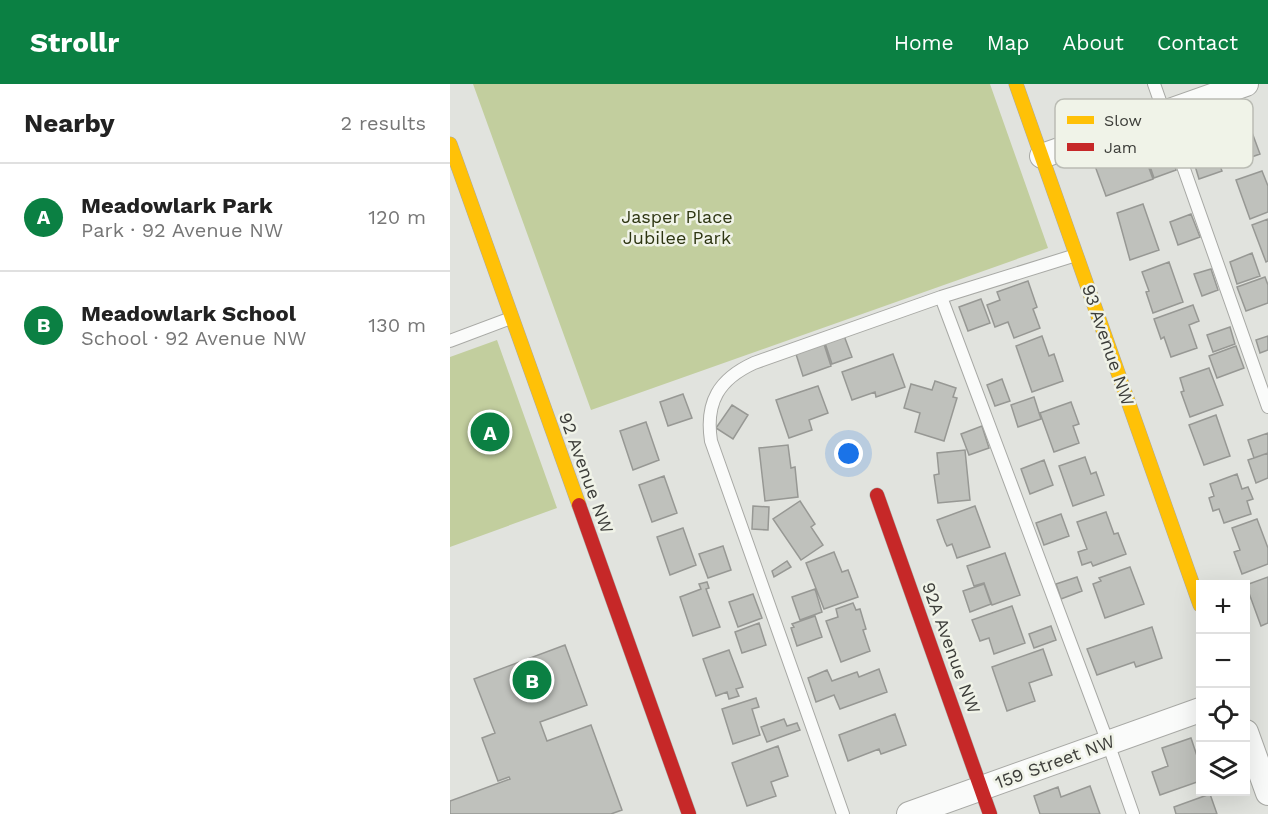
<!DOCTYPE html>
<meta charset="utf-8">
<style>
:root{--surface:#fff;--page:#f2f2f2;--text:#222;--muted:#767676;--line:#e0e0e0;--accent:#0b8043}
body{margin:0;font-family:"Work Sans",sans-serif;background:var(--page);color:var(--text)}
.controls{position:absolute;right:18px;bottom:18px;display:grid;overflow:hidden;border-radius:0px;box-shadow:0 6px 24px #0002}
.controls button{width:54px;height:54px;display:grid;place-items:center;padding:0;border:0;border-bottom:2px solid var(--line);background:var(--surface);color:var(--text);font:30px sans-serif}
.you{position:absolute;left:399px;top:370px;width:21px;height:21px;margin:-15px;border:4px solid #fff;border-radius:50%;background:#1a73e8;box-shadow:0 0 0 9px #1a73e833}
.badge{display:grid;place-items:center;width:39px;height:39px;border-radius:50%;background:var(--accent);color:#fff;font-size:20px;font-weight:700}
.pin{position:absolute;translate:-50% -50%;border:3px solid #fff;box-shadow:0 2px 6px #0006}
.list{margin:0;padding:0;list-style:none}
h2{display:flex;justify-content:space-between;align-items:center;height:78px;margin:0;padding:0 24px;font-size:26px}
h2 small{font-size:20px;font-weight:400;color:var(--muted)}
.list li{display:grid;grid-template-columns:39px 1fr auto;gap:18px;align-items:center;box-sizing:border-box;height:108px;padding:0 24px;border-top:2px solid var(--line)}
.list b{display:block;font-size:22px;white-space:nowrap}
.list p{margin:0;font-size:20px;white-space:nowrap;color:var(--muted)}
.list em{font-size:20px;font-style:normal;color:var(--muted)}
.icon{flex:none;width:33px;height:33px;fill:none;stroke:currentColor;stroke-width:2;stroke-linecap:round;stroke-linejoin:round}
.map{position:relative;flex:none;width:818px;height:730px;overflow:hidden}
header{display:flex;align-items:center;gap:36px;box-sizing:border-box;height:84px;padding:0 30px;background:var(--accent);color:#fff}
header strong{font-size:28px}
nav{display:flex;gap:33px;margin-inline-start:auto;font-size:21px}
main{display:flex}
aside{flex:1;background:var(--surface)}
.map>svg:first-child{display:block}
</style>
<header>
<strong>Strollr</strong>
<nav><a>Home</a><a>Map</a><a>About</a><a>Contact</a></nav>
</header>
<main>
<aside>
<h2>Nearby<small>2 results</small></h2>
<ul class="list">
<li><span class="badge">A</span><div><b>Meadowlark Park</b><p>Park · 92 Avenue NW</p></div><em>120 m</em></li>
<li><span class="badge">B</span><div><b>Meadowlark School</b><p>School · 92 Avenue NW</p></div><em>130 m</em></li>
</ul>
</aside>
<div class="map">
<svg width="818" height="730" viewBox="0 0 818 730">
<rect width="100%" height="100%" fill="#e1e3de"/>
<!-- green -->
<path fill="#c2ce9e" d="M23 0H540L598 164 141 326Z
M47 256 107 424 0 463V273Z"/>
<!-- building -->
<path fill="#bfc1bc" stroke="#979894" stroke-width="1.5" d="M792 28 798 44 800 43 810 70 782 80 766 37Z
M716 60 726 86 704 94 695 68Z
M763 64 772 87 749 95 742 72Z
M693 68 703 95 656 112 645 82 667 74 668 77Z
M812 87 818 102V128L800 135 786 96Z
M693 120 709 166 680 176 667 129Z
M741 130 750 153 728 161 720 138Z
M818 135V177L816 178 802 141Z
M802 169 810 192 787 200 780 178Z
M719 178 733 218 703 229 696 208 699 207 692 188Z
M761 185 768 206 752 212 744 190Z
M815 193 818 201V219L796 227 787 203Z
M578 197 587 223 583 225 590 244 564 254 558 238 545 243 537 221 550 216 547 208Z
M531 215 540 239 518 247 509 223Z
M743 221 749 237 739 241 747 264 721 273 714 253 711 255 704 235Z
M780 243 785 260 763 268 757 251Z
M393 249 402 273 382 280 374 256Z
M592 252 599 272 604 270 613 297 582 308 566 262Z
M818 252V266L810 269 806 256Z
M373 257 381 282 353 292 345 267Z
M786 262 794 284 767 294 759 272Z
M443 270 455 303 426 313 425 308 402 316 392 288Z
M759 284 773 321 740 333 731 308 734 307 730 294Z
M552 295 560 317 545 322 537 301Z
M485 297 506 304 503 313 507 314 494 357 465 348 470 329 454 324 461 300 482 306Z
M368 302 378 329 359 336 362 346 339 354 326 316Z
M233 310 242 334 218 342 210 318Z
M584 313 591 335 568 343 561 321Z
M621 318 629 340 623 342 629 359 604 368 590 329Z
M282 321 298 331 283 355 266 344Z
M766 331 780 372 754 381 739 341Z
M196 338 209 376 183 386 170 347Z
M532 342 539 364 519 371 511 350Z
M818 349V369L804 374 798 356Z
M338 361 341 384 345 383 348 413 315 417 309 364Z
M515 366 520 416 488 419 484 391 489 390 487 369Z
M818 369V394L806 399 798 376Z
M635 373 641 390 646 388 654 411 623 422 609 382Z
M594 376 603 401 580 410 571 385Z
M787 390 792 405 798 403 803 415 797 417 801 430 774 439 769 425 763 427 759 414 764 412 760 400Z
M214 392 227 429 202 438 189 401Z
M350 417 365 440 361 443 373 461 351 476 323 435Z
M303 422 319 423 318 446 302 445Z
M525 422 540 463 507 474 502 460 497 462 495 458 487 436Z
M656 428 664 450 668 449 676 470 643 482 641 478 632 481 628 468 637 465 627 438Z
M611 430 619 452 594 461 586 439Z
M807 435 818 464V480L792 490 784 468 790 466 782 444Z
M233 444 246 481 220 491 207 453Z
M273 462 281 486 258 494 249 470Z
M384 468 392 488 398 486 408 513 374 525 356 479Z
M555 469 570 511 542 521 534 499 524 502 517 482Z
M337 477 341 483 324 493 322 487Z
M680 483 694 520 655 534 643 500 651 497 649 494Z
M627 493 632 507 611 515 606 500Z
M818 493V539L811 542 796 501Z
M257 498 259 504 256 505 270 543 243 552 230 513 251 505 249 500Z
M534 500 541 520 520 528 513 507Z
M365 505 372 528 350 536 342 513Z
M303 510 312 534 288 543 279 518Z
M403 519 406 526 410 525 416 545 413 546 420 567 391 578 376 537 388 533 386 525Z
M562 522 575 559 544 570 539 554 530 557 522 536Z
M365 532 372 553 347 562 341 544 344 543 342 540Z
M309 539 316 561 292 569 285 548Z
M601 542 606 556 584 564 579 550Z
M702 543 712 574 686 583 684 578 647 591 637 565Z
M115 561 137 621 90 638 97 657 141 641 172 726 161 730H0V717L60 695 59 693 48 697 32 654 45 649 24 595Z
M593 565 602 591 579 599 585 617 557 627 542 583Z
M279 566 293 603 286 605 289 612 279 615 277 608 266 612 253 575Z
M429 585 437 608 390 625 384 611 366 618 358 594 377 586 382 597 407 588 409 593Z
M306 614 309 623 302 625 310 651 283 660 272 625Z
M445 630 456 661 431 670 429 665 398 677 389 651Z
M334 635 337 642 347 639 350 646 317 658 311 643Z
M741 654 750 681V697L710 711 702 688 718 682 712 664Z
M328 662 338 692 321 698 326 712 297 722 282 679Z
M640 702 650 730H590L584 712 608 703 611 713Z
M760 710 767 730H726L724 723Z"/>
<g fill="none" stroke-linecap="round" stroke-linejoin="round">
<!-- lane casing -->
<g stroke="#a8a9a5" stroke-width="14">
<path id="lane" d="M704 0 818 323
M491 213 658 659 683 730
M0 257 61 234
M393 730 261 357C255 318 269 295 304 279L491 213 626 171"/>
</g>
<!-- street casing -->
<g stroke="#a8a9a5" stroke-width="26">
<path id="street" d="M592 72 796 0
M796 648 818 709
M459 730 750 626"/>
</g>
<!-- slow casing -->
<g stroke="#a8a9a5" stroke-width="15">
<path id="slow" d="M566 0 750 521
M0 60 129 421"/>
</g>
<!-- jam casing -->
<g stroke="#a8a9a5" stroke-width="15">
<path id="jam" d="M427 411 540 730
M129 421 239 730"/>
</g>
<!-- lane -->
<use href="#lane" stroke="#fafbfa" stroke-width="12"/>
<!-- street -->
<use href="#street" stroke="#fafbfa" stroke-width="24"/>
<!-- slow -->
<use href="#slow" stroke="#ffc107" stroke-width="14"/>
<!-- jam -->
<use href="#jam" stroke="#c62828" stroke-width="14"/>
</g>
<g text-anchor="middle" stroke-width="5" stroke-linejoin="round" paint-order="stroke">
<!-- park labels -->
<g font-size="18" fill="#2e3612" stroke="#f0f3e8">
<text x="227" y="139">Jasper Place<tspan x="227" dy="21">Jubilee Park</tspan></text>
</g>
<!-- street labels -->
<g font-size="18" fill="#3c3d39" stroke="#f0f3e8">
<text transform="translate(658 261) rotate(71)" y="6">93 Avenue NW</text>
<text transform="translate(136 389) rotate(70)" y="6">92 Avenue NW</text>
<text transform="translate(501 564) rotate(70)" y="6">92A Avenue NW</text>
<text transform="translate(605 678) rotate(-20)" y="6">159 Street NW</text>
</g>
</g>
<!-- legend -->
<rect x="605" y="15" width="198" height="69" rx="9" fill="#f0f3e8" stroke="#babcb4" stroke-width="1.5"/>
<rect x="617" y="32" width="27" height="8" fill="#ffc107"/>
<rect x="617" y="59" width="27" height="8" fill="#c62828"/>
<g font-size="16" fill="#3c3d39">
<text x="654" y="42">Slow</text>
<text x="654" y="69">Jam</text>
</g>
</svg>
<div class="controls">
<button>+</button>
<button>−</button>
<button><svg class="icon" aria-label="locate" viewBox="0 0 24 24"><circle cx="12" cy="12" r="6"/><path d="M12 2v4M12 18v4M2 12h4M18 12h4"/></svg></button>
<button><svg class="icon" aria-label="layers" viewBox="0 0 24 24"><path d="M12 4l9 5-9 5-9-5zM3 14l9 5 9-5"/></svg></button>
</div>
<div class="you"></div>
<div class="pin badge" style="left:40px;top:348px">A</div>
<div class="pin badge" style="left:82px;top:596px">B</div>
</div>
</main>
